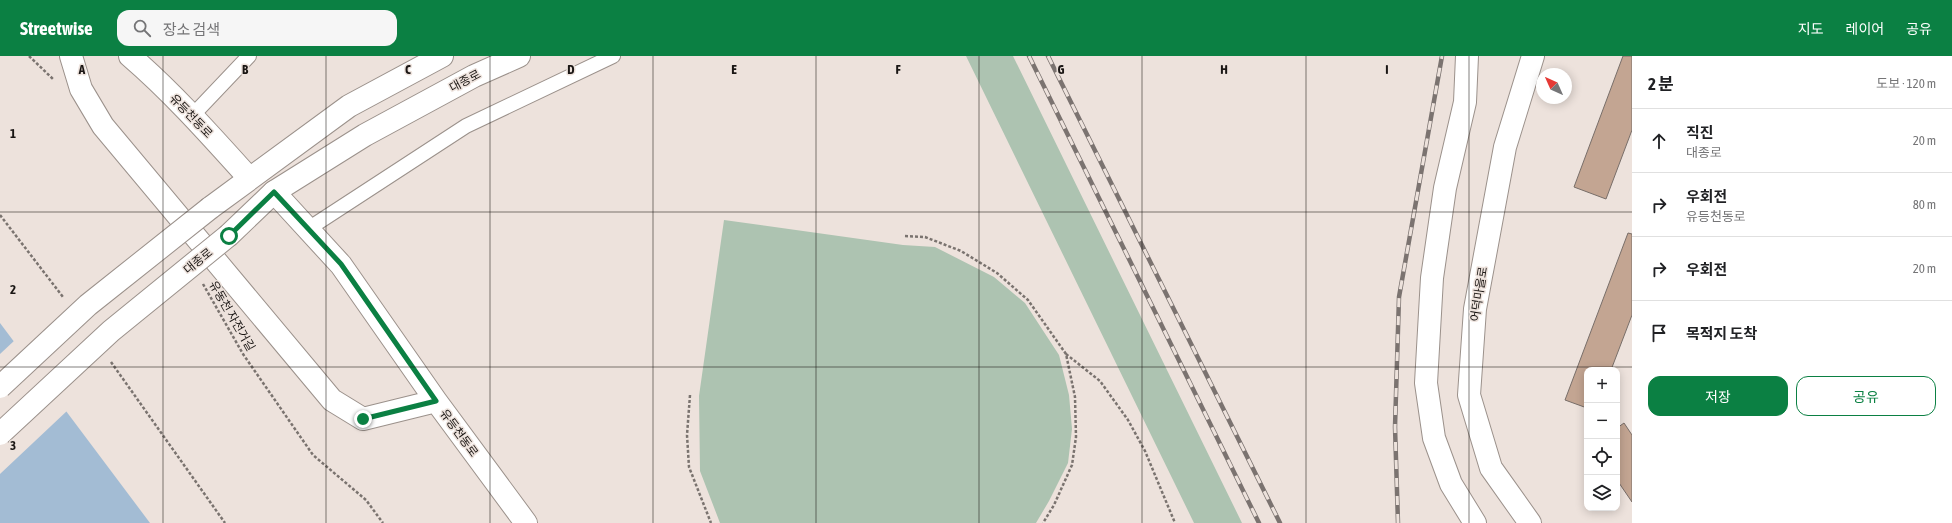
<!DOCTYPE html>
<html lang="ko">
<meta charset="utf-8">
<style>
:root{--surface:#fff;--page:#f6f6f6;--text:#202124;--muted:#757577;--line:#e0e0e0;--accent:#0b8043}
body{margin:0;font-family:"Asap Condensed","Noto Sans KR",sans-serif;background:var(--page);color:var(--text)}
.controls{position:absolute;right:12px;bottom:12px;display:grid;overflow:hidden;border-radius:8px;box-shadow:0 2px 10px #0003}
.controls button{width:36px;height:36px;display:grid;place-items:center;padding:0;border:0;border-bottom:1px solid var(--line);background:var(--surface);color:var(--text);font:20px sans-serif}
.compass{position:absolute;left:1536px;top:12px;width:36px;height:36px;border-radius:50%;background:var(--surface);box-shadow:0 2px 10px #0003;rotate:315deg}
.stop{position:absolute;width:12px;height:12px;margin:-9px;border:3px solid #0b8043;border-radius:50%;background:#fff}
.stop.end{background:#0b8043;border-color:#fff;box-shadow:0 1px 4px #0008}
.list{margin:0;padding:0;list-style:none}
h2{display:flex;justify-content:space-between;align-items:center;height:52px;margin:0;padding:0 16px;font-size:17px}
h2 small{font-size:13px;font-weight:400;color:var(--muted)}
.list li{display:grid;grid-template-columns:26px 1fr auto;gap:12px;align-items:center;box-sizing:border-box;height:64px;padding:0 16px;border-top:1px solid var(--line)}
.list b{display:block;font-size:15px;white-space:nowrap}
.list p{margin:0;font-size:13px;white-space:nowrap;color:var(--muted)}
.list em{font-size:13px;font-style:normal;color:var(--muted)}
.actions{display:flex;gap:8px;padding:12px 16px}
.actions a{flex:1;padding:9px 0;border:1px solid var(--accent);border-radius:12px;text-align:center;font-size:14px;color:var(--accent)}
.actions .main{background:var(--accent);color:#fff}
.icon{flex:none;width:22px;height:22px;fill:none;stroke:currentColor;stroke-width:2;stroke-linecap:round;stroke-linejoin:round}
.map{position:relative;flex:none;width:1632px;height:467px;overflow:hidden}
header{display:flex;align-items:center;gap:24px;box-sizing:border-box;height:56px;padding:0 20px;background:var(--accent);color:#fff}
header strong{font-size:19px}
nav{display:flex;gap:22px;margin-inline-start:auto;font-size:14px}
.search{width:280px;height:36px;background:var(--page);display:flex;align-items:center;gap:10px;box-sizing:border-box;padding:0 14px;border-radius:12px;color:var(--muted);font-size:15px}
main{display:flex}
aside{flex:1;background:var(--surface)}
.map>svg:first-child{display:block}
</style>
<header>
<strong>Streetwise</strong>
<div class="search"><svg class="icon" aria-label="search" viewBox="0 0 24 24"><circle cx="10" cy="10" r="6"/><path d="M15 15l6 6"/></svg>장소 검색</div>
<nav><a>지도</a><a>레이어</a><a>공유</a></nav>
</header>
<main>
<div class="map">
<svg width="1632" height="467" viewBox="0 0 1632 467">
<rect width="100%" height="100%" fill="#ede2dc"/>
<!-- green -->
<path fill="#adc3b1" d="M966 0H1013L1242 467H1194Z
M724 164 903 189 935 191 994 221 1025 247 1059 299 1069 339 1072 373 1068 407 1049 445 1036 467H720L700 415 699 340Z"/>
<!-- water -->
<path fill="#a3bcd4" d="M0 267 150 467H0Z"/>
<!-- pier -->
<path fill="#ede2dc" d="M15 284 68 354 0 418V298Z"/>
<!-- building -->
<path fill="#c3a592" stroke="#786e69" d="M1623 0H1632V74L1606 143 1574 131Z
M1628 177 1632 178V259L1611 314H1587V352L1565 344Z
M1624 367 1632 379V446L1617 424V372Z"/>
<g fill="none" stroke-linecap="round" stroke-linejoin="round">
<!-- service casing -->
<g stroke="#9b918b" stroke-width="16">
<path id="service" d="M192 60 249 0
M308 173 466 70 613 0"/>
</g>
<!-- secondary casing -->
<g stroke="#9b918b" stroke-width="24">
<path id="secondary" d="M71 0 81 33 103 70 332 344 363 363 436 345
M130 0C173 37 211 80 249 122
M274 136 341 209 436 345 526 467
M1530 467 1491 412 1469 339 1475 253 1505 91 1533 0"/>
</g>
<!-- primary casing -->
<g stroke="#9b918b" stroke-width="24">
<path id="primary" d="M1467 0 1465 46 1445 132 1432 222 1426 327 1434 382 1451 428 1475 467
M210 152 349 50 442 0
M229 179 274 136 365 79 474 20 519 0"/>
</g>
<!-- path -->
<path stroke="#7a736f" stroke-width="2.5" stroke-dasharray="3 2" stroke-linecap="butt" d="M29 0 53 23
M0 159 63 241
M905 180 925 181 961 195 997 217 1028 244 1066 298 1075 341 1076 381 1072 409 1054 449 1043 467
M203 228 243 298 313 399 366 444 383 467
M1066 298 1100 325 1128 364 1145 395 1175 467
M111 306 225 467
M690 339 687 379 689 411 711 467"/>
<!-- service -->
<use href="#service" stroke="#fff" stroke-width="14"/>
<!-- secondary -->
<use href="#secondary" stroke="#fff" stroke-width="22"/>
<!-- primary -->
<use href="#primary" stroke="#fff" stroke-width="22"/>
<!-- rail casing -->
<g stroke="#7b7370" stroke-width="4.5">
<path id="rail" d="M1029 0 1259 467
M1048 0 1280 467
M1398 467 1395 371 1399 241 1442 0"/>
</g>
<!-- rail -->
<use href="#rail" stroke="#ede2dc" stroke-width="3" stroke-dasharray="9" stroke-linecap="butt"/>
<!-- primary-bridge casing -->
<g stroke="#9b918b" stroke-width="24" stroke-linecap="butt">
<path id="primary-bridge" d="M0 331 88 249 210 152
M0 378 111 275 229 179"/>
</g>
<!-- primary-bridge -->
<use href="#primary-bridge" stroke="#fff" stroke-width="22"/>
</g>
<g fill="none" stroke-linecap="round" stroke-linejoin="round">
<!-- route -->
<path stroke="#0b8043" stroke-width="5" d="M229 180 274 136 341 208 436 345 363 363"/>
</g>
<!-- grid -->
<path fill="none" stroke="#1a1614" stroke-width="1" stroke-opacity="0.55" d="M163 0V467M326 0V467M490 0V467M653 0V467M816 0V467M979 0V467M1142 0V467M1306 0V467M1469 0V467M0 156H1632M0 311H1632"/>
<g text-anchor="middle" stroke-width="3" stroke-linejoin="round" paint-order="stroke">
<!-- street labels -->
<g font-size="12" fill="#1a1614" stroke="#ede2dc">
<text transform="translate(465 25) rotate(-28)" y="4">대종로</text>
<text transform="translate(191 60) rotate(46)" y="4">유등천동로</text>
<text transform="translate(198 205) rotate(-39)" y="4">대종로</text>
<text transform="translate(1479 238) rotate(-81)" y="4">어덕마을로</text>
<text transform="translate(232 260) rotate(60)" y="4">유동천 자전거길</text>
<text transform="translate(459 377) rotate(54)" y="4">유등천동로</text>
</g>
</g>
<g font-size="13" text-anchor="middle" font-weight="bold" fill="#1a1614" stroke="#ede2dc" stroke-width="3" stroke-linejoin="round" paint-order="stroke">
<text x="82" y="18">A</text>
<text x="245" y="18">B</text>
<text x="408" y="18">C</text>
<text x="571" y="18">D</text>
<text x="734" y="18">E</text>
<text x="898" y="18">F</text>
<text x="1061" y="18">G</text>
<text x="1224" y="18">H</text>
<text x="1387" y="18">I</text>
<text x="13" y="82">1</text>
<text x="13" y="238">2</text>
<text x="13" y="394">3</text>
</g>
</svg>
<div class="controls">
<button>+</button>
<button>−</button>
<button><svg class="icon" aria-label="locate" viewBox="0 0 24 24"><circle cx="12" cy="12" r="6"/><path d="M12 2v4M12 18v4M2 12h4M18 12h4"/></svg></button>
<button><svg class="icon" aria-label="layers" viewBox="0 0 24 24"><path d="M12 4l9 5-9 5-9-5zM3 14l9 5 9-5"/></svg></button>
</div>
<svg class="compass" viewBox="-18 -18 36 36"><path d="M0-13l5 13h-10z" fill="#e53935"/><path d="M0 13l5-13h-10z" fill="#757577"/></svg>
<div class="stop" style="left:229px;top:180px"></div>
<div class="stop end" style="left:363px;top:363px"></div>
</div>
<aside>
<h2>2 분<small>도보 · 120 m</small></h2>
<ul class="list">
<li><svg class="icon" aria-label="ahead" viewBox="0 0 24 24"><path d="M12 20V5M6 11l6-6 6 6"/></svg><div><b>직진</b><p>대종로</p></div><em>20 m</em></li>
<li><svg class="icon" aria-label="right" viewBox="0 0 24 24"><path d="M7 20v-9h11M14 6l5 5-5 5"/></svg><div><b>우회전</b><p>유등천동로</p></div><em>80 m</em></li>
<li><svg class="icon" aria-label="right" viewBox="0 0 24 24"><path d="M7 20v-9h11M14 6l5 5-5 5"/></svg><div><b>우회전</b></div><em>20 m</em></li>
<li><svg class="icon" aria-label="arrive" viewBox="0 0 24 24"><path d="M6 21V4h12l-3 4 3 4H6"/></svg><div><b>목적지 도착</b></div></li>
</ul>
<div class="actions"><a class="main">저장</a><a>공유</a></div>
</aside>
</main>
